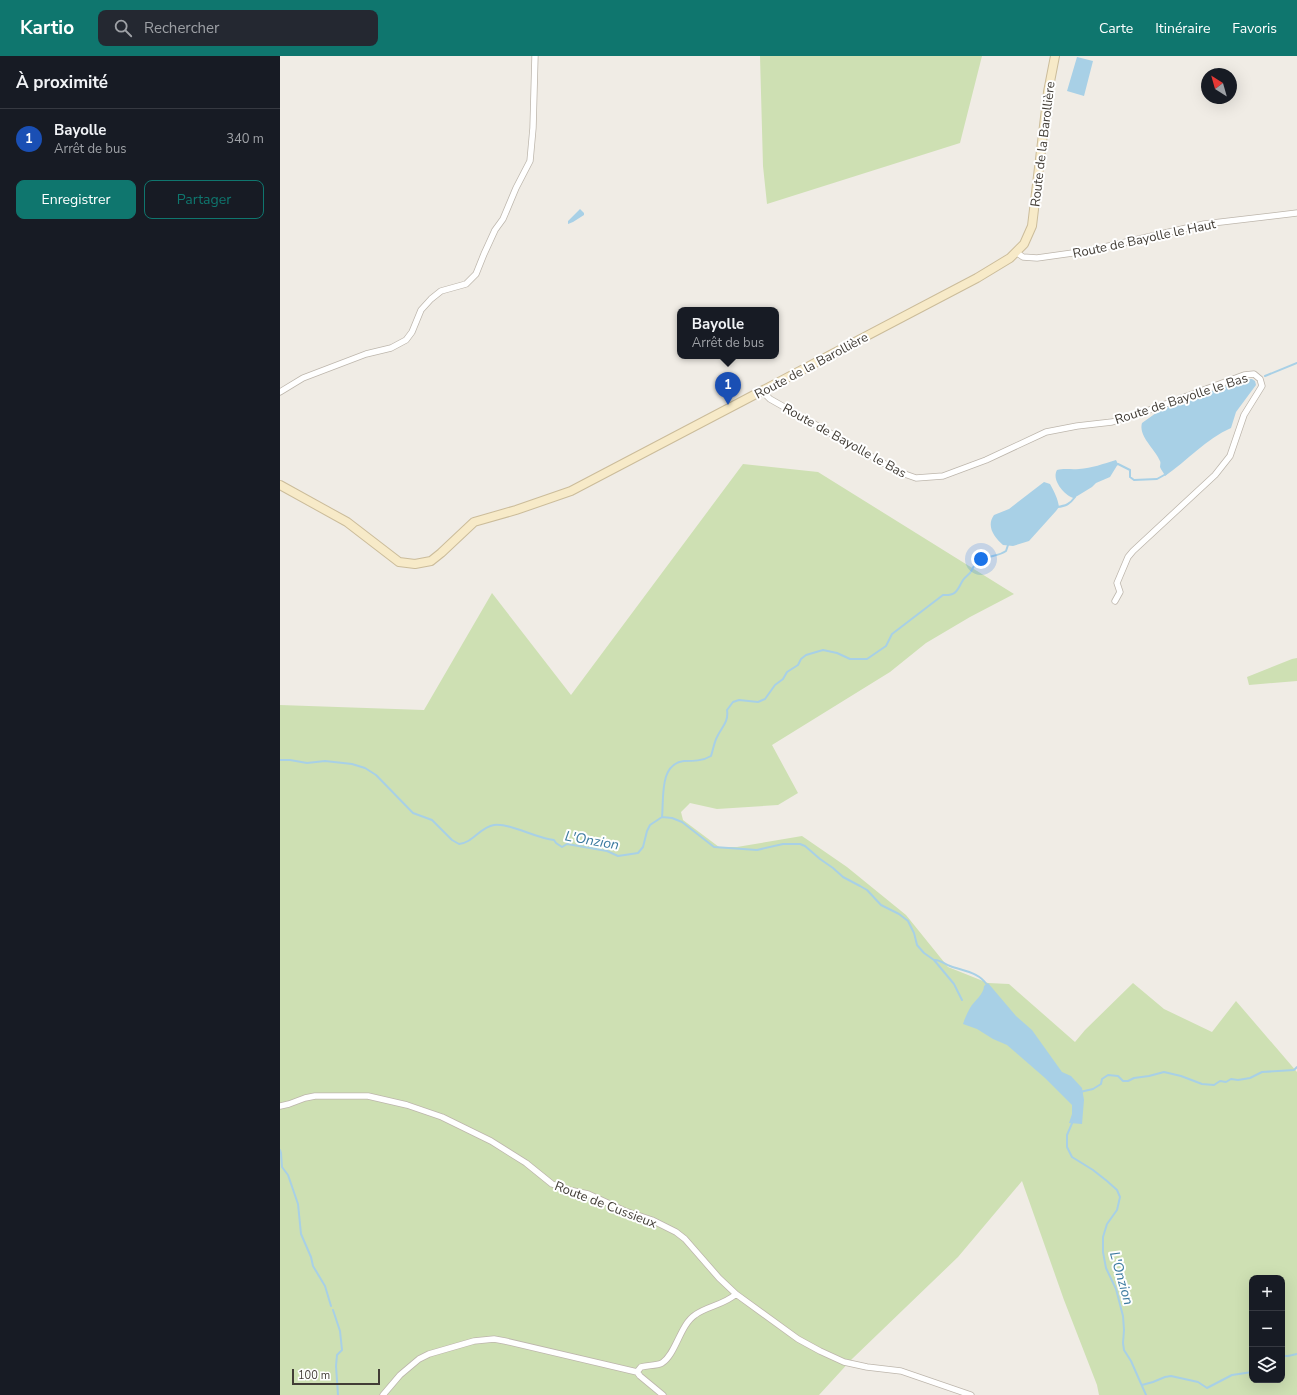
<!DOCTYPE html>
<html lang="fr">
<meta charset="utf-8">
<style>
:root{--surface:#171b24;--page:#242831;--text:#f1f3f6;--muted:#9ea1a6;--line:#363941;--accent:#0f766e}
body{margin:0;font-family:"Nunito Sans",sans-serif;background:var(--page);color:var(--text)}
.controls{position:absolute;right:12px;bottom:12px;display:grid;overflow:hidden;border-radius:8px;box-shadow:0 4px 16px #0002}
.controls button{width:36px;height:36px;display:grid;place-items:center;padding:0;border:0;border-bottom:1px solid var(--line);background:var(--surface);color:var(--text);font:20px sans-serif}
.compass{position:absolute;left:921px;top:12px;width:36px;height:36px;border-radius:50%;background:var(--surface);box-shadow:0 4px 16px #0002;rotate:323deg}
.scale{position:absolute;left:12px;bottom:10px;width:88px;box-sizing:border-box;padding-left:4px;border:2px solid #423d36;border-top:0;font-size:11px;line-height:14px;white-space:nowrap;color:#423d36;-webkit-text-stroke:3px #fff;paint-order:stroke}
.you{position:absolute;left:701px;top:503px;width:14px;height:14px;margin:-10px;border:3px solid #fff;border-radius:50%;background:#1a73e8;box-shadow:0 0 0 6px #1a73e833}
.badge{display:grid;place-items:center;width:26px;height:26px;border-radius:50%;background:var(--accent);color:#fff;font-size:13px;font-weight:700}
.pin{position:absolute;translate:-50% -33px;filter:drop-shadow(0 1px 2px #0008)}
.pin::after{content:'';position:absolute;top:21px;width:14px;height:12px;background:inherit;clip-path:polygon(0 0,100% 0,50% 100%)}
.popup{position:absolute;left:397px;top:251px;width:102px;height:52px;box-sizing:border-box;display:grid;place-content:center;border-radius:8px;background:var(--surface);filter:drop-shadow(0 1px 3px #0005);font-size:13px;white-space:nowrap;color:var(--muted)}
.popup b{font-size:15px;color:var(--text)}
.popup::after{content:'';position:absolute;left:50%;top:100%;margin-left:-8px;border:8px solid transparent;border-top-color:var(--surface)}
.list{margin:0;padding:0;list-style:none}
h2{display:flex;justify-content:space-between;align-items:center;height:52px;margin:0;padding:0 16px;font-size:17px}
h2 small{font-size:13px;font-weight:400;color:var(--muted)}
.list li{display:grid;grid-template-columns:26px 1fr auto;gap:12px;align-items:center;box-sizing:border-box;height:60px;padding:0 16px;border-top:1px solid var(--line)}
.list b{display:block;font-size:15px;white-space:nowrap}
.list p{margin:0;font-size:13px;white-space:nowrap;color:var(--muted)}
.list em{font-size:13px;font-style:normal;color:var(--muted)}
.actions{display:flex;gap:8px;padding:12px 16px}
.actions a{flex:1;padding:9px 0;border:1px solid var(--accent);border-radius:8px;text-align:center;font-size:14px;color:var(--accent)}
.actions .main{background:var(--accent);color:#fff}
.icon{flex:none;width:22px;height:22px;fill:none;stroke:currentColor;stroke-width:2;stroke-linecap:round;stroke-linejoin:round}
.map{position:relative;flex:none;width:1017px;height:1339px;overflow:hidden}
header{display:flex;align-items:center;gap:24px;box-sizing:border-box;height:56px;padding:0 20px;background:var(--accent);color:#fff}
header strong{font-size:19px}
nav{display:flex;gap:22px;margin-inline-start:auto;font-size:14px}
.search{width:280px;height:36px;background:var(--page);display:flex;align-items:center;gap:10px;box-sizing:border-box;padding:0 14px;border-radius:8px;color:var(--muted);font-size:15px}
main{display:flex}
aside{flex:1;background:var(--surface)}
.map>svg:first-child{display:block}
</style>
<header>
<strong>Kartio</strong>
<div class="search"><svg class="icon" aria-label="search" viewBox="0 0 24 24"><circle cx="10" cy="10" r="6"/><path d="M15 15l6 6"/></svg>Rechercher</div>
<nav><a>Carte</a><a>Itinéraire</a><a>Favoris</a></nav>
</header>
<main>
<aside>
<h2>À proximité<small></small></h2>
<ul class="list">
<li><span class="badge" style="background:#1a4fb4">1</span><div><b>Bayolle</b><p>Arrêt de bus</p></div><em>340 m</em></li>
</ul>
<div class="actions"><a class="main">Enregistrer</a><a>Partager</a></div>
</aside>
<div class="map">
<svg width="1017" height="1339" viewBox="0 0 1017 1339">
<rect width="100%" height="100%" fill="#f0ece5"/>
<!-- green -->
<path fill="#cee0b3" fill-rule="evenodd" d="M480 0H702L680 87 487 148 483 110Z
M463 408 538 416 734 538 690 561 646 587 610 616 492 689 518 737 498 749 437 753 410 747 401 756 403 764 439 791H457L522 780 567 811 626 859 668 911 708 927 729 928 795 986 805 974 853 927 884 953 932 976 956 945 1017 1016V1339H819L817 1329 784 1244 742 1125 678 1201 572 1303 539 1339H0V649L144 654 212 537 291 639ZM972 1222H1002V1324H972Z
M1017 602V625L969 629 967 621 1012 603Z"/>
<!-- water -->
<path fill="#a8d0e6" d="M797 1 813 5 804 40 787 35Z
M300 153 304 157V159L293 166 288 168V165Z
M963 323H972L975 325 976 329 956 356 951 372C926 383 907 405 885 420 884 417 881 414 880 411 880 409 881 407 880 405 876 394 858 380 862 367L883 352 947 330Z
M836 404 838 408 830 421 816 427 812 431 794 442C785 440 771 424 777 414 785 412 791 414 799 413 812 412 823 408 836 404Z
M764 426 770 428C774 435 778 443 779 451L776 455 749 485 733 490 723 489C714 481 706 470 714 459L729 453Z
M708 927 736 960 752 974 782 1016 791 1020 802 1032 804 1044 802 1068 789 1067 792 1058V1049L765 1022 727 989 713 983 697 973 683 968C685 962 687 957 690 952 694 945 704 938 704 930Z"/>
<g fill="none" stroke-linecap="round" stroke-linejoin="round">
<!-- stream -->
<path stroke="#a8d0e6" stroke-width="2" d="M985 320 1017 307
M835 409 838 408 850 414V421L854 424 877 423 886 418
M777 451C786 450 790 448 795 441
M0 704H10L27 707 45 705 72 708 85 712 96 719 133 757 152 764 172 784 179 788C193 787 200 771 214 769 231 767 255 782 274 784L276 787 282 791 287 788 327 795 338 800 358 797 363 791 367 775 370 769 382 761 392 762 402 766 434 791 477 794 503 788H520L525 790 540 803 553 812 563 821 580 830 587 834 601 849 619 858 628 865 634 877 637 889 644 897 654 904 674 928 682 944
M382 761C384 742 379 708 404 705 413 705 423 705 431 700 433 694 434 687 437 681 441 672 449 666 447 654L453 646 459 644 478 646 485 643 495 629 503 623 507 616 518 609 521 603 526 599 543 594 557 597 570 603H587L606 590 612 578 663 539C677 540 677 534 683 524 685 521 688 519 690 517 692 514 693 511 695 509 705 498 716 502 726 495L728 489
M655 904C660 904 665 908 670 910 683 915 699 916 707 929
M800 1036 813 1033 821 1028 822 1023 828 1019 838 1020 843 1025H848L854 1022 869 1020 884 1016 901 1020 922 1028 934 1029 940 1025 946 1026 951 1023 958 1024 970 1022 982 1016 1014 1014 1017 1011
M793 1065 787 1079V1091L792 1101 813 1114 827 1125 837 1134 840 1141 837 1154 827 1168 823 1181V1196L826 1212 836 1233 843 1260 844 1274 843 1287 844 1294 851 1305 866 1339
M0 1094 1 1097 2 1111 8 1119 18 1148 21 1178 31 1201 33 1210 45 1230 51 1250
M53 1254 60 1275 62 1294 57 1299 56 1310 58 1339
M1002 1300H1008L1017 1298
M862 1329 873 1326 885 1321 891 1320 918 1326 927 1332 952 1319 972 1316"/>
<!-- street casing -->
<g stroke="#bdb6ac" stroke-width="7">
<path id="street" d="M736 196 743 201 757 202 807 195 924 168 1017 157
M482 335 490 343 619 416 636 422 663 420 706 404 766 376 797 370 832 366 864 356 964 319 974 318 980 323 982 330 964 359 950 400 935 419 853 495 848 501 837 527 840 536 835 545
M0 336 23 322 86 298 111 292 126 284 132 276 141 254 151 243 161 235 186 228 196 218 204 198 215 174 223 163 236 132 250 105 253 72 255 0
M0 1050 9 1048 25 1042 35 1040H88L127 1049 162 1061 211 1085 246 1107 272 1128 289 1134 308 1138 345 1155 372 1164 396 1176 405 1183 439 1222 456 1238 518 1283 540 1295 564 1306 587 1311 621 1315 691 1339
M357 1316 361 1311C368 1309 376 1310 382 1307 396 1298 400 1269 415 1259 427 1250 444 1249 456 1238
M357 1316 360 1320 383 1339
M103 1339 120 1319 139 1303 149 1298 194 1285 214 1283 225 1285 357 1316"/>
</g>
<!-- secondary casing -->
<g stroke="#cbbc9a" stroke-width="10">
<path id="secondary" d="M0 429 67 466 119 506 135 508 151 505 161 497 194 466 236 454 291 435 697 222 730 202 744 188 752 170 768 36 775 0"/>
</g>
<!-- street -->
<use href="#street" stroke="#fff" stroke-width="5.5"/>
<!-- secondary -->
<use href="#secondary" stroke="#f7eac8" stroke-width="8"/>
</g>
<g text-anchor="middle" stroke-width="4" stroke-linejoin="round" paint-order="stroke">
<!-- street labels -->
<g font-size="13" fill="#423d36" stroke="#fff">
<text transform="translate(762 88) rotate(-83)" y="5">Route de la Barollière</text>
<text transform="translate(864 182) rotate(-12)" y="5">Route de Bayolle le Haut</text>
<text transform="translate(531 309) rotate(-28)" y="5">Route de la Barollière</text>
<text transform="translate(901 342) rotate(-18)" y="5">Route de Bayolle le Bas</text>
<text transform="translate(565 384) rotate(29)" y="5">Route de Bayolle le Bas</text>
<text transform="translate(326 1148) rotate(21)" y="5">Route de Cussieux</text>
</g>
<!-- water labels -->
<g font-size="14" font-style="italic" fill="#3d7ba0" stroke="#fff">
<text transform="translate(312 784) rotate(10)" y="5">L'Onzion</text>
<text transform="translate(842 1222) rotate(74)" y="5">L'Onzion</text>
</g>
</g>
</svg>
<div class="controls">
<button>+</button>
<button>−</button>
<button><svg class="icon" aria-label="layers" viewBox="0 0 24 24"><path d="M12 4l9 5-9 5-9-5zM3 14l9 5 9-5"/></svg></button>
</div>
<svg class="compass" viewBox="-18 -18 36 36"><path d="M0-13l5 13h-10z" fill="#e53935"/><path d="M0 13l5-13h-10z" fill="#9ea1a6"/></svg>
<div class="scale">100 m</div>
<div class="you"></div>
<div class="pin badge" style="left:448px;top:349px;background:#1a4fb4">1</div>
<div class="popup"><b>Bayolle</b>Arrêt de bus</div>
</div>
</main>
